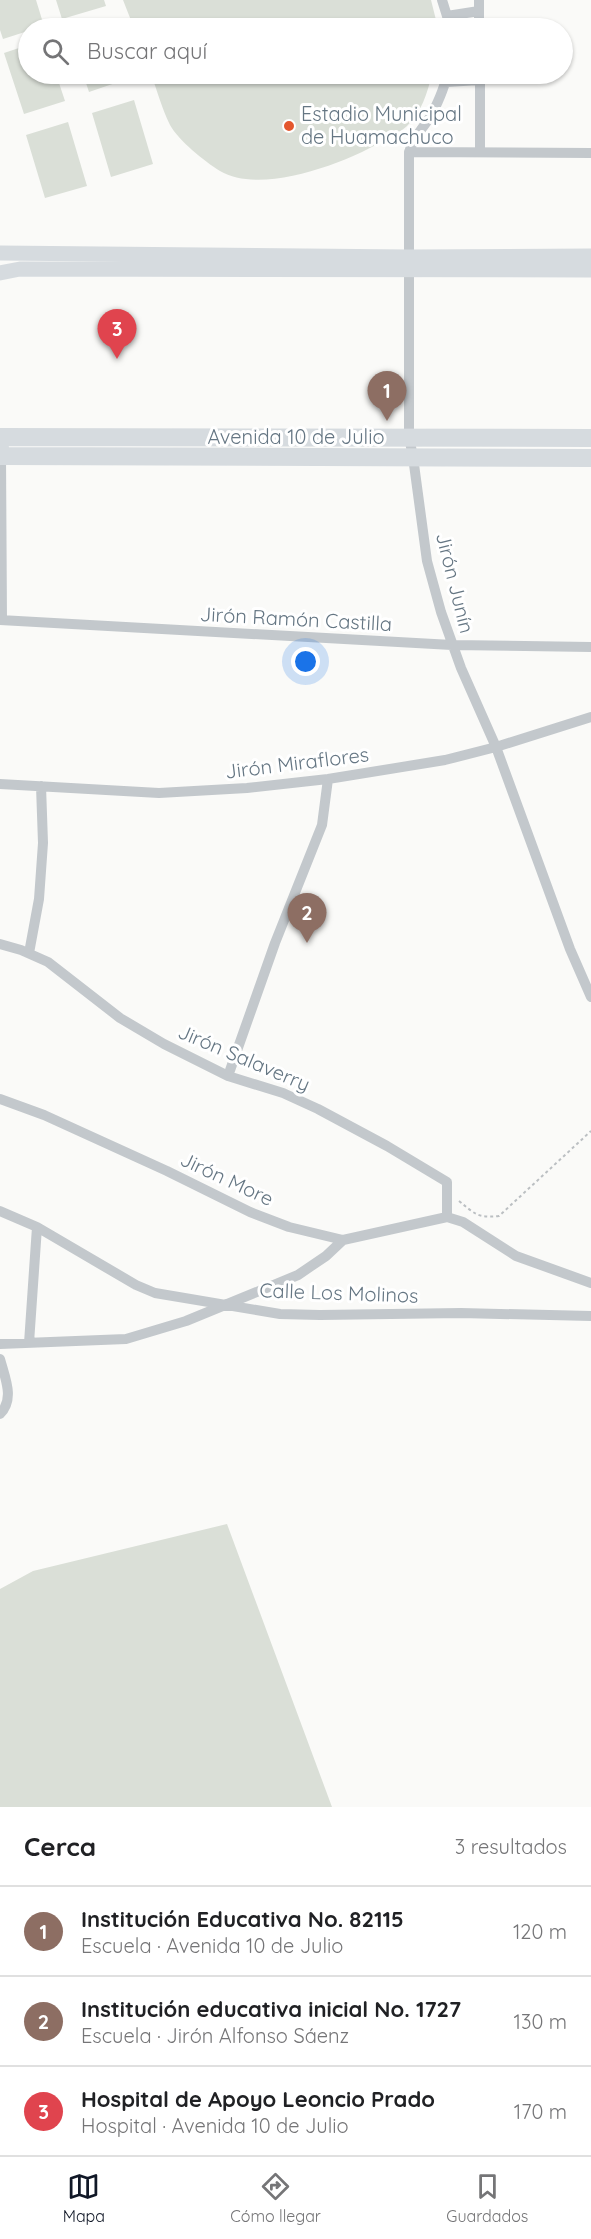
<!DOCTYPE html>
<html lang="es">
<meta charset="utf-8">
<style>
:root{--surface:#fff;--page:#f2f2f2;--text:#202124;--muted:#757577;--line:#e0e0e0;--accent:#111827}
body{margin:0;font-family:Quicksand,sans-serif;background:var(--page);color:var(--text)}
.you{position:absolute;left:306px;top:662px;width:21px;height:21px;margin:-15px;border:4px solid #fff;border-radius:50%;background:#1a73e8;box-shadow:0 0 0 9px #1a73e833}
.badge{display:grid;place-items:center;width:39px;height:39px;border-radius:50%;background:var(--accent);color:#fff;font-size:20px;font-weight:700}
.pin{position:absolute;translate:-50% -50px;filter:drop-shadow(0 2px 3px #0008)}
.pin::after{content:'';position:absolute;top:32px;width:21px;height:18px;background:inherit;clip-path:polygon(0 0,100% 0,50% 100%)}
.list{margin:0;padding:0;list-style:none}
h2{display:flex;justify-content:space-between;align-items:center;height:78px;margin:0;padding:0 24px;font-size:26px}
h2 small{font-size:20px;font-weight:400;color:var(--muted)}
.list li{display:grid;grid-template-columns:39px 1fr auto;gap:18px;align-items:center;box-sizing:border-box;height:90px;padding:0 24px;border-top:2px solid var(--line)}
.list b{display:block;font-size:22px;white-space:nowrap}
.list p{margin:0;font-size:20px;white-space:nowrap;color:var(--muted)}
.list em{font-size:20px;font-style:normal;color:var(--muted)}
.icon{flex:none;width:33px;height:33px;fill:none;stroke:currentColor;stroke-width:2;stroke-linecap:round;stroke-linejoin:round}
.map{position:relative;flex:none;width:591px;height:1807px;overflow:hidden}
.search{position:absolute;background:var(--surface);box-shadow:0 2px 4px #0004;left:18px;right:18px;top:18px;height:66px;display:flex;align-items:center;gap:15px;box-sizing:border-box;padding:0 21px;border-radius:33px;color:var(--muted);font-size:22px}
.sheet{height:348px;background:var(--surface)}
nav{display:flex;justify-content:space-around;align-items:center;box-sizing:border-box;height:84px;border-top:2px solid var(--line);background:var(--surface);font-size:16px;color:var(--muted)}
nav a{display:grid;justify-items:center;gap:3px}
nav .on{color:var(--accent)}
.map>svg:first-child{display:block}
</style>
<div class="map">
<svg width="591" height="1807" viewBox="0 0 591 1807">
<rect width="100%" height="100%" fill="#fafaf8"/>
<!-- green -->
<path fill="#dadfd7" d="M0 0H36L44 26 28 28V31L3 39 0 30Z
M56 0H104L106 6 62 19Z
M123 0H431L438 28H134Z
M28 45V74H56L65 101 24 114 4 53Z
M83 74H128L130 78 89 92Z
M151 74H432C427 94 422 111 407 126 402 131 394 134 388 138 349 162 262 196 220 171 204 161 179 141 170 125 162 109 157 90 151 74Z
M134 100 153 164 111 177 92 113Z
M68 122 87 186 45 198 26 135Z
M227 1524 332 1807H0V1589L33 1571Z"/>
<g fill="none" stroke-linecap="round" stroke-linejoin="round">
<!-- path -->
<path stroke="#bbbfc2" stroke-width="2" stroke-dasharray="3 3" stroke-linecap="butt" d="M459 1201C475 1214 477 1218 499 1216L591 1131"/>
<!-- minor -->
<path stroke="#c3c8cc" stroke-width="10" d="M442 0 447 16 449 28
M479 0V28
M447 16 479 11
M447 74C445 87 438 102 432 114 423 129 415 134 409 152V437L413 457 427 561 441 612 461 668 496 747 570 949 591 997
M480 74V152
M446 82 480 80
M409 152 591 153
M1 456 2 620
M0 620 452 645 591 647
M0 784 159 793 247 788 328 779 445 760 496 747 591 717
M0 944 21 950 48 962 120 1018 164 1044 228 1076 283 1093 318 1109 387 1146 447 1182V1217
M29 953 39 899 43 843 41 786
M228 1076 275 943 322 825 328 779
M0 1099 44 1115 167 1171 250 1212 289 1227 343 1240 447 1217 463 1222 516 1256 591 1283
M0 1211 37 1227 136 1285 155 1293 280 1314 320 1315 461 1313 591 1316
M29 1343 37 1227
M0 1344 126 1339 186 1321 298 1275 326 1256 343 1240
M0 1359C5 1378 15 1399 0 1414"/>
<!-- secondary -->
<path stroke="#d6dbdf" stroke-width="15" d="M0 253 409 257 591 256
M0 273 20 269 591 270"/>
<!-- trunk -->
<path stroke="#d6dbdf" stroke-width="18" d="M0 437 591 438
M0 448 1 456 591 458"/>
</g>
<!-- markers -->
<circle fill="#e4572e" stroke="#fff" stroke-width="2" cx="289" cy="126" r="6"/>
<g text-anchor="middle" stroke-width="6" stroke-linejoin="round" paint-order="stroke">
<!-- poi labels -->
<g font-size="20" fill="#657683" stroke="#fff" text-anchor="start">
<text x="301" y="121">Estadio Municipal<tspan x="301" dy="23">de Huamachuco</tspan></text>
</g>
<!-- street labels -->
<g font-size="20" fill="#657683" stroke="#fff">
<text x="296" y="444">Avenida 10 de Julio</text>
<text transform="translate(455 583) rotate(76)" y="7">Jirón Junín</text>
<text transform="translate(296 619) rotate(3)" y="7">Jirón Ramón Castilla</text>
<text transform="translate(297 763) rotate(-7)" y="7">Jirón Miraflores</text>
<text transform="translate(244 1058) rotate(23)" y="7">Jirón Salaverry</text>
<text transform="translate(227 1179) rotate(25)" y="7">Jirón More</text>
<text transform="translate(339 1293) rotate(2)" y="7">Calle Los Molinos</text>
</g>
</g>
</svg>
<div class="you"></div>
<div class="pin badge" style="left:387px;top:421px;background:#8d6e63">1</div>
<div class="pin badge" style="left:307px;top:943px;background:#8d6e63">2</div>
<div class="pin badge" style="left:117px;top:359px;background:#e0444e">3</div>
<div class="search"><svg class="icon" aria-label="search" viewBox="0 0 24 24"><circle cx="10" cy="10" r="6"/><path d="M15 15l6 6"/></svg>Buscar aquí</div>
</div>
<section class="sheet">
<h2>Cerca<small>3 resultados</small></h2>
<ul class="list">
<li><span class="badge" style="background:#8d6e63">1</span><div><b>Institución Educativa No. 82115</b><p>Escuela · Avenida 10 de Julio</p></div><em>120 m</em></li>
<li><span class="badge" style="background:#8d6e63">2</span><div><b>Institución educativa inicial No. 1727</b><p>Escuela · Jirón Alfonso Sáenz</p></div><em>130 m</em></li>
<li><span class="badge" style="background:#e0444e">3</span><div><b>Hospital de Apoyo Leoncio Prado</b><p>Hospital · Avenida 10 de Julio</p></div><em>170 m</em></li>
</ul>
</section>
<nav>
<a class="on"><svg class="icon" aria-label="map" viewBox="0 0 24 24"><path d="M3 6l6-2 6 2 6-2v14l-6 2-6-2-6 2zM9 4v14M15 6v14"/></svg>Mapa</a>
<a><svg class="icon" aria-label="directions" viewBox="0 0 24 24"><path d="M12 3l9 9-9 9-9-9zM9 14v-3h6M13 9l2 2-2 2"/></svg>Cómo llegar</a>
<a><svg class="icon" aria-label="saved" viewBox="0 0 24 24"><path d="M7 4h10v16l-5-4-5 4z"/></svg>Guardados</a>
</nav>
